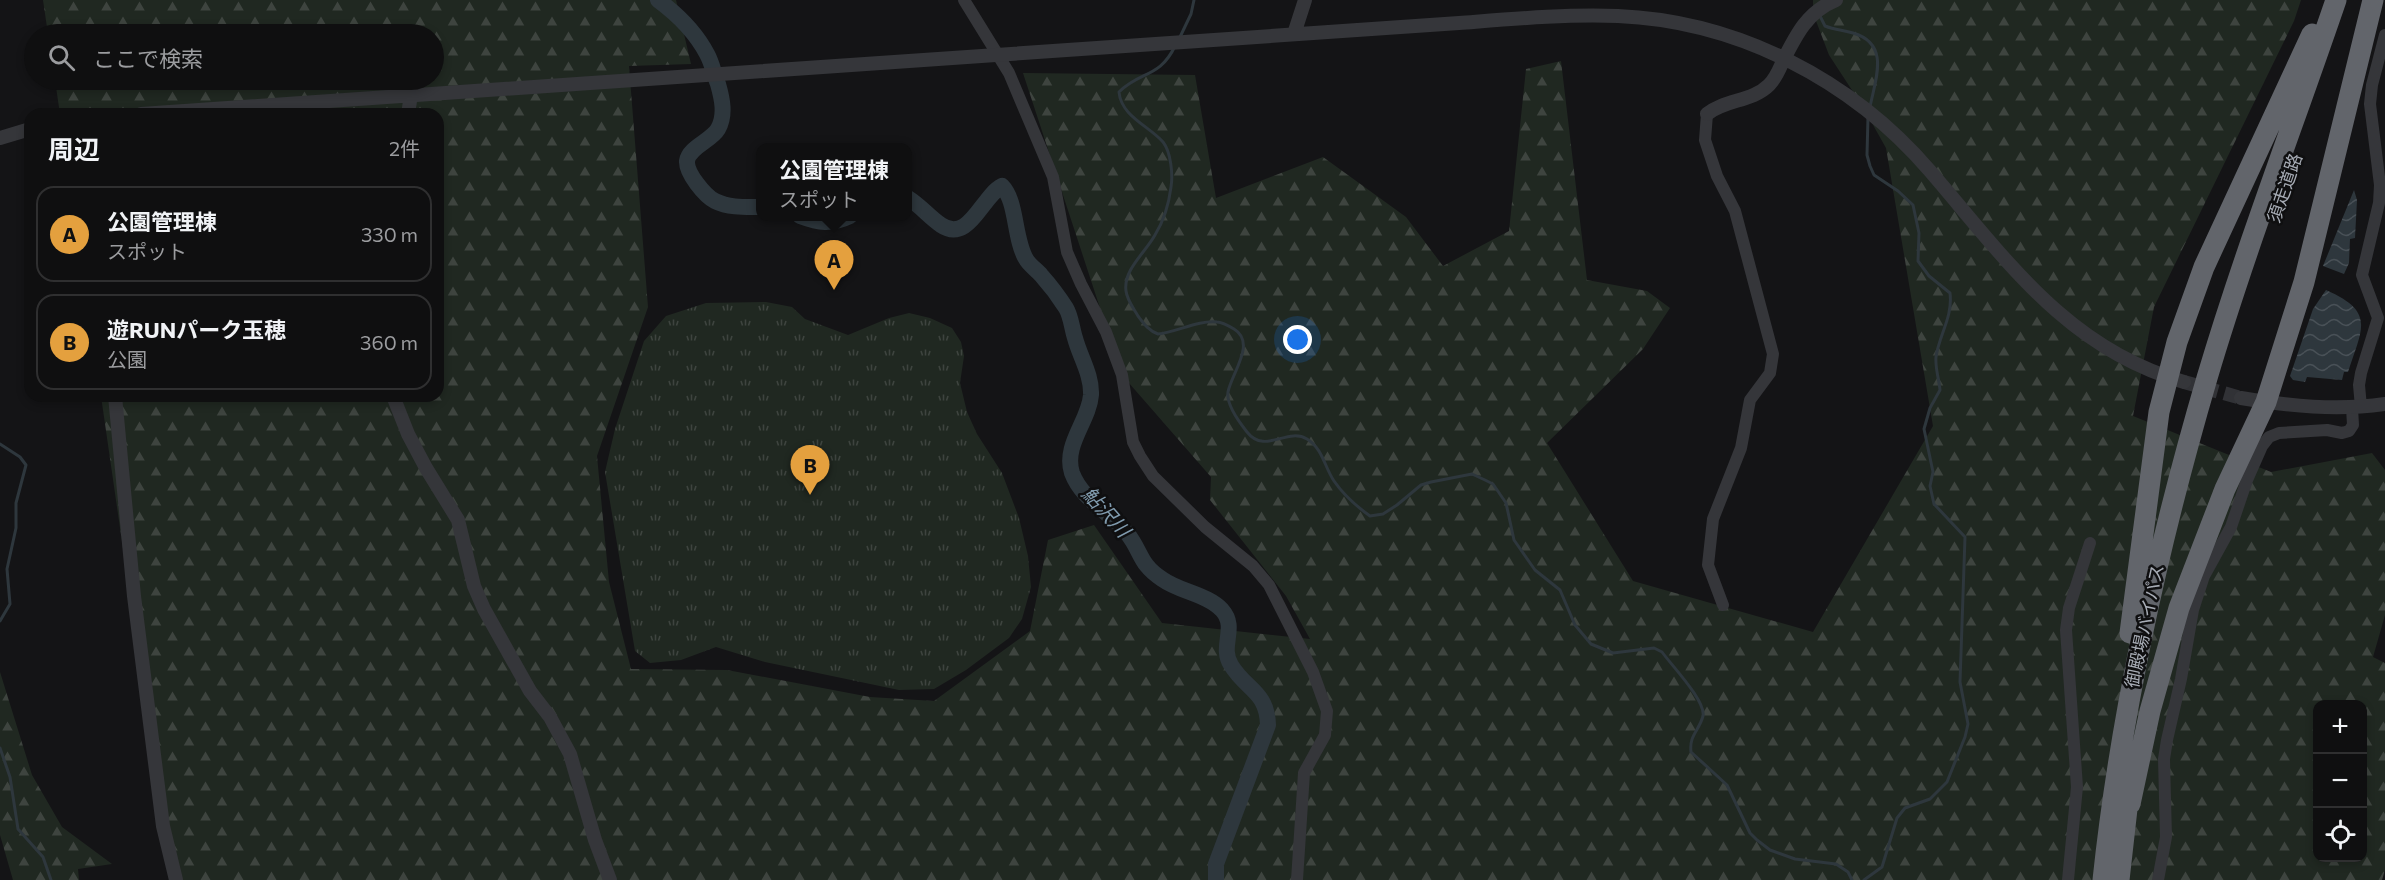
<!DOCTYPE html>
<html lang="ja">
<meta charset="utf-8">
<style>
:root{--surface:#0f0f10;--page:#1d1d1e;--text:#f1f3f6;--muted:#9b9c9f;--line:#2f2f30;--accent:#e4a03e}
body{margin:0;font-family:Commissioner,"Noto Sans JP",sans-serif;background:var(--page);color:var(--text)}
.controls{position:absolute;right:18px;bottom:18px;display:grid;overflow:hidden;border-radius:12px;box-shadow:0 3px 9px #0003}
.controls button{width:54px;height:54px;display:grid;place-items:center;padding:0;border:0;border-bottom:2px solid var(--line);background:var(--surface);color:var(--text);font:30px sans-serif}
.you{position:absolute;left:1298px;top:340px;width:21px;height:21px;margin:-15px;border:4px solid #fff;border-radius:50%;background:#1a73e8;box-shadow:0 0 0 9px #1a73e833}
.badge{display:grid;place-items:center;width:39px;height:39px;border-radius:50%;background:var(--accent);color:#111;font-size:20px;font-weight:700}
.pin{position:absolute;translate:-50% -50px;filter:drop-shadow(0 2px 3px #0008)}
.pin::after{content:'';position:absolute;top:32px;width:21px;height:18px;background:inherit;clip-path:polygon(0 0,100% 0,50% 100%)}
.popup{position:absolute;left:756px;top:143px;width:156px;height:78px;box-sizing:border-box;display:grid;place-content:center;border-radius:12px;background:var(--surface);filter:drop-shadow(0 2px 4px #0005);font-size:20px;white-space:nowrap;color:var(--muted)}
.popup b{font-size:22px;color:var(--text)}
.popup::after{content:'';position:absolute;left:50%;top:100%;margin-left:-12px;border:12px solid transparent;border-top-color:var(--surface)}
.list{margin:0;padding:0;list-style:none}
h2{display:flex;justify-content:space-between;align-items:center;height:78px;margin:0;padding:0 24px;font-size:26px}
h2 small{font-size:20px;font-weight:400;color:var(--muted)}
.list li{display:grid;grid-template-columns:39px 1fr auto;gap:18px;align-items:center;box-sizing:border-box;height:96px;margin:0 12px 12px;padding:0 12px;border:2px solid var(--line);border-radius:18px}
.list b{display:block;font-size:22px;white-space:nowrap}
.list p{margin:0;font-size:20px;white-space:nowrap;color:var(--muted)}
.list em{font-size:20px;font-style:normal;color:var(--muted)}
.icon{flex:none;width:33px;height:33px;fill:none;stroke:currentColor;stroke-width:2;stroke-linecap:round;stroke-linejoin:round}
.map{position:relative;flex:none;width:2385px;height:880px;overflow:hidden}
.search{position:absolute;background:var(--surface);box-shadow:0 3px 9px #0003;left:24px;top:24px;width:420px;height:66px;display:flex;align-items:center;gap:15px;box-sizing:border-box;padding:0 21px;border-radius:33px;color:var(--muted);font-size:22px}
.panel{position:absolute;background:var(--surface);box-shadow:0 3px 9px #0003;left:24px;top:108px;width:420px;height:294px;border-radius:18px}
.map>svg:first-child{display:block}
</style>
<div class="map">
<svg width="2385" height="880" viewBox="0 0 2385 880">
<defs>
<pattern id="forest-firs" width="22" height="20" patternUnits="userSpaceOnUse" patternTransform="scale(1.5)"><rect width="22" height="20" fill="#202821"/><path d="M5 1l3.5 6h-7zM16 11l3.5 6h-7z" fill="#3e443f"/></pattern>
<pattern id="park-tufts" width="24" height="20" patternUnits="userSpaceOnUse" patternTransform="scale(1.5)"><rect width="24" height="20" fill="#202821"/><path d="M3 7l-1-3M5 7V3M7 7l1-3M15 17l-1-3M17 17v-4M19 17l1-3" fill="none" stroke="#3e443f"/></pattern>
<pattern id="water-waves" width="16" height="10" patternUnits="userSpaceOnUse" patternTransform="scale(1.5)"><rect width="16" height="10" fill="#2e373d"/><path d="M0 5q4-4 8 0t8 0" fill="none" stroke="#495157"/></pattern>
</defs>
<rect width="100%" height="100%" fill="#141416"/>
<!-- forest -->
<path fill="url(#forest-firs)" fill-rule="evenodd" d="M43 0H676L691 64 629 66 648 307 597 456 609 582 631 669 727 670 870 697 934 701 1030 631 1048 540 1094 525 1162 623 1310 639 1286 596 1210 500 1211 477 1122 375 1023 73 1195 75 1216 198 1323 157 1406 217 1443 266 1509 231 1526 69 1561 61 1587 280 1647 291 1670 308 1643 349 1547 443 1633 581 1813 632 1933 426 1886 148 1863 107 1829 55 1813 13V0H2301L2294 21 2154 307 2133 416 2271 472 2372 453 2385 470V615L2373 657 2385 663V870L2382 880H181L163 826 101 396H438V114H60L55 80H434V34H48ZM2318 704H2362V858H2318Z
M0 672 32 775 62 827 112 864 78 869 79 880H13L0 835Z"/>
<!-- park -->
<path fill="url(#park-tufts)" d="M766 302 792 307 805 319 848 335 889 318 909 313 930 318 952 328 961 342 964 356 960 383 967 412 977 434 1002 473 1019 518 1028 556 1031 587 1022 619 1009 638 966 670 934 689 899 690 765 662 716 647 681 660 650 663 635 651 605 472 615 429 644 341 666 316 706 303Z"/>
<!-- water -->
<path fill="url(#water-waves)" d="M2354 190 2357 200 2355 238 2350 239 2349 263 2344 274 2323 266Z
M2326 290C2376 312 2362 328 2348 372H2344L2342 380 2307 377 2305 382 2293 380 2290 376 2313 309Z"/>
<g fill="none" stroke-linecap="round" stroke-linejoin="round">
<!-- stream -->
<path stroke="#2e373d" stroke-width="3" d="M1820 16 1825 26C1835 30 1843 30 1853 33 1891 44 1875 80 1870 107
M1180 37 1191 14 1194 0
M1175 46C1160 78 1140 71 1119 92 1121 116 1149 126 1163 142 1171 152 1173 175 1171 187 1169 203 1163 222 1155 235 1145 253 1123 270 1126 291 1127 300 1134 309 1138 316 1144 324 1149 331 1158 334 1177 332 1198 320 1217 322 1222 322 1229 326 1234 329 1257 343 1231 374 1228 392 1226 405 1239 422 1247 432 1265 455 1287 427 1307 439 1323 449 1324 466 1334 481 1343 494 1356 506 1370 516L1383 514 1397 505 1421 485 1431 482 1472 474 1485 480 1493 484 1506 503 1514 540 1535 570 1560 590 1575 625 1591 644 1613 653 1654 648 1662 652C1672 666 1706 701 1703 716 1699 731 1689 735 1691 752L1727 785 1750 833 1757 840 1770 850 1795 859 1836 864 1848 872 1852 880
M0 444 20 457 26 465 16 503V528L7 569 10 604 0 621
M0 748 10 777 18 829 43 857 51 880
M1864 880 1882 867 1897 818 1905 808 1930 799 1947 782 1965 737 1968 724 1960 682 1965 537 1934 504 1930 486 1933 472 1924 429 1930 408 1940 390C1939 379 1935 368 1936 357 1939 335 1953 317 1950 293L1929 276 1918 261 1919 233 1913 205 1898 191 1874 175 1870 166 1867 155 1868 117"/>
<!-- river -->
<path stroke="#2e373d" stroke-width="16" d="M658 0C677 14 696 33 707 54 712 63 714 74 718 84 722 98 726 115 718 129 711 141 689 147 687 161 686 173 705 196 715 201 729 208 746 207 760 207
M908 198C921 206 929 217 941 225 969 244 982 196 1002 186 1017 201 1014 239 1026 259 1029 265 1037 270 1041 275 1050 285 1059 297 1066 308 1071 316 1072 329 1075 338 1080 357 1092 375 1091 395 1089 421 1063 445 1072 473 1082 500 1110 512 1127 533 1142 552 1139 564 1162 579 1180 592 1207 594 1222 610 1238 628 1219 646 1231 665 1246 690 1267 691 1268 725L1216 864V880
M800 216C819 223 831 225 850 216"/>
<!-- tertiary-tunnel -->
<path stroke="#313236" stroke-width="14" stroke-dasharray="14 7" stroke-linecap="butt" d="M2184 382 2241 398"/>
<!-- minor -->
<path stroke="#35363a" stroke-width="12" d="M964 0 1009 73 1053 177 1067 252 1081 284 1106 332 1122 375 1133 442 1140 456 1153 476 1205 527 1253 566 1269 585 1313 672 1327 711 1325 735 1304 773 1297 880
M1707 114 1705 140 1717 176 1735 211 1773 354 1770 373 1750 400 1741 448 1713 519 1708 565 1723 605
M2361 407 2359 385 2361 373 2378 318 2362 275 2379 203 2380 185 2370 104 2372 85 2385 35
M2068 880 2077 787 2066 630 2069 608 2090 543
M2158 880 2166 837 2164 759 2167 740 2181 679 2193 610 2204 576 2231 527 2247 480 2262 446 2269 437 2279 433 2327 430 2342 433 2349 431 2353 425 2352 408"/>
<!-- tertiary -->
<path stroke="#35363a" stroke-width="14" d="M1294 34 1305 0
M141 114 1459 23C1511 19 1565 14 1618 16 1738 21 1852 80 1930 171 2005 258 2067 349 2184 382
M408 114 411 95
M1707 114C1725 99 1752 102 1769 85 1776 78 1779 70 1783 61 1796 35 1807 12 1836 0
M0 138 30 129
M115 396 134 596 163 826 176 880
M393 396 408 434 426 468 458 520 474 586 484 609 530 691 550 717 570 754 595 840 610 880
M2241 398C2290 406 2336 411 2385 404"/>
<!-- motorway -->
<path stroke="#62656b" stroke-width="21" d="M2130 633 2159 412 2177 342 2204 267 2312 34
M2130 804 2150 711 2179 608 2225 489 2266 402 2304 282 2373 0
M2103 880C2121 710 2159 542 2207 378 2245 250 2293 126 2336 0
M2119 880 2129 791"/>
</g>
<g text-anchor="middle" stroke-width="5" stroke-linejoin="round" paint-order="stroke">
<!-- street labels -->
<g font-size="18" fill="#a7acb5" stroke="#0f0f10">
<text transform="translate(2285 188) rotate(-71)" y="6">須走道路</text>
<text transform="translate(2145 626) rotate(-78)" y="6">御殿場バイパス</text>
</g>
<!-- water labels -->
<g font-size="20" font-style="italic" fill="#809bae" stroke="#0f0f10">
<text transform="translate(1106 512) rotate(48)" y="7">鮎沢川</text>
</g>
</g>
</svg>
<div class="controls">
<button>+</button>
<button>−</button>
<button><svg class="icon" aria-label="locate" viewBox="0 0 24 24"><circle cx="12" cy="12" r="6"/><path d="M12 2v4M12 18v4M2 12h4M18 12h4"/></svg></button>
</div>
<div class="you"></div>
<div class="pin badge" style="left:834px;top:290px">A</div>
<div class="popup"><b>公園管理棟</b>スポット</div>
<div class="pin badge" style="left:810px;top:495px">B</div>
<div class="search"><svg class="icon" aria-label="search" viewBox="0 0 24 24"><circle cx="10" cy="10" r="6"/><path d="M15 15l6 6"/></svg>ここで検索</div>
<section class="panel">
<h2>周辺<small>2件</small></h2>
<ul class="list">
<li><span class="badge">A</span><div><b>公園管理棟</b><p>スポット</p></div><em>330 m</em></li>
<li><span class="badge">B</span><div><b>遊RUNパーク玉穂</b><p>公園</p></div><em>360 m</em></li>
</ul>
</section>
</div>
